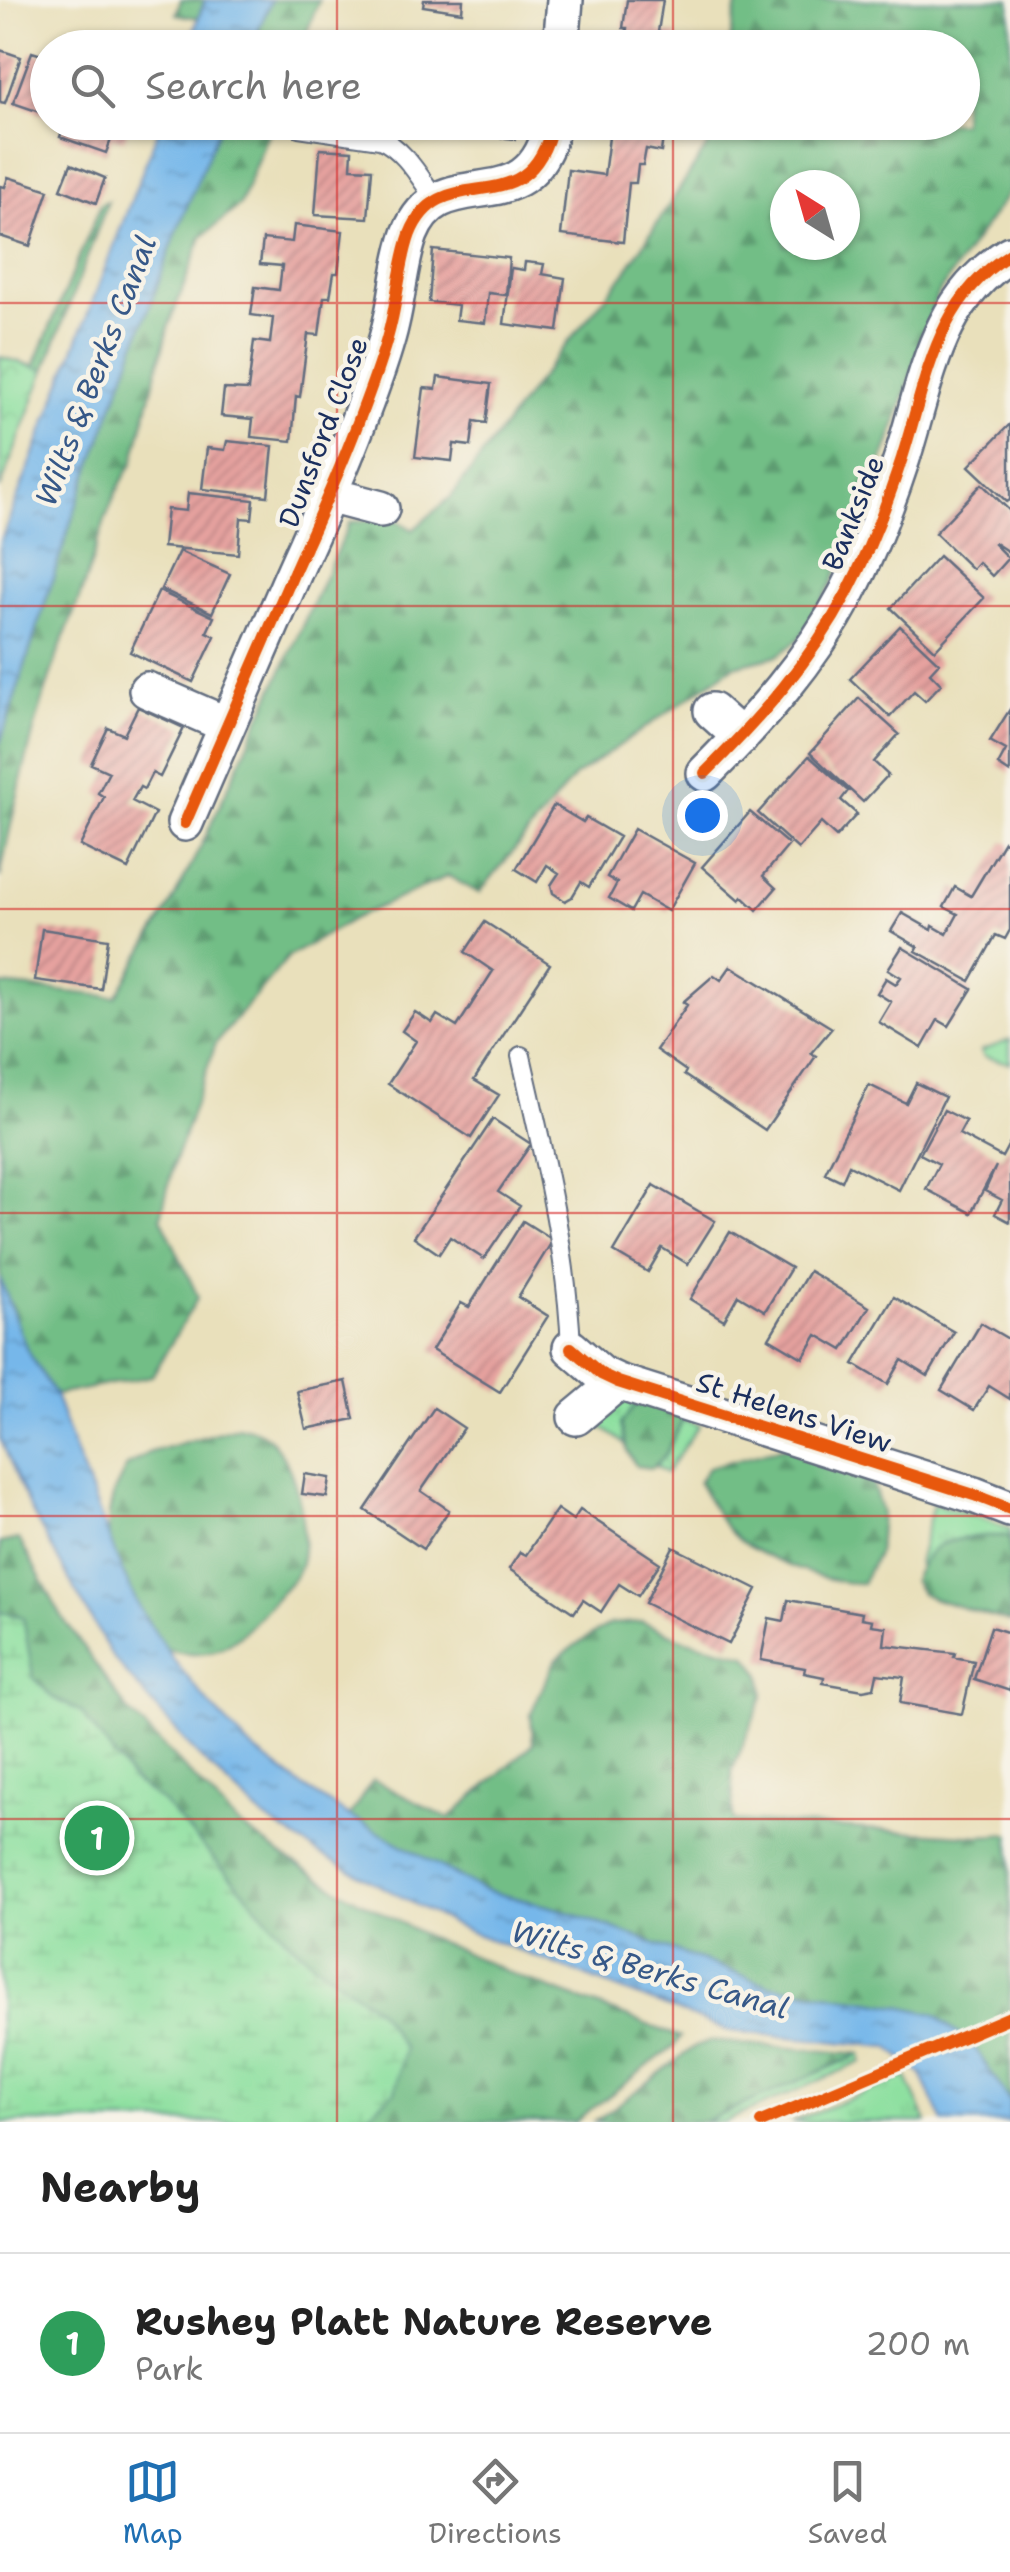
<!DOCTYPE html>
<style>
:root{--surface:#fff;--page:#f6f6f6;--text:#222;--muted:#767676;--line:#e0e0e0;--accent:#1f6fb2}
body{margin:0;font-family:"Shantell Sans",sans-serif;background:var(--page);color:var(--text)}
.compass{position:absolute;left:770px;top:170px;width:90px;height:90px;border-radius:50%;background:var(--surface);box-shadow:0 2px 8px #0004;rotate:323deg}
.you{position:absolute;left:702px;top:815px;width:35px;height:35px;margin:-25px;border:8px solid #fff;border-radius:50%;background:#1a73e8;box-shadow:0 0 0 15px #1a73e833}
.badge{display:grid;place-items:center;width:65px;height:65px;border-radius:50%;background:var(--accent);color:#fff;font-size:32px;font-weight:700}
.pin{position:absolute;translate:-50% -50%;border:5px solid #fff;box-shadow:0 2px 10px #0006}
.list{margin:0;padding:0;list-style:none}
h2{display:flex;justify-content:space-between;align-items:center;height:130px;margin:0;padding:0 40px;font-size:42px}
h2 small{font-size:32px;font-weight:400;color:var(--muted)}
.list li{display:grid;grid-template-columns:65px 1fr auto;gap:30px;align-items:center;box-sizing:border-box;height:180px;padding:0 40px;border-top:2px solid var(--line)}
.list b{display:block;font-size:38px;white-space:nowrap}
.list p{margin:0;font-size:32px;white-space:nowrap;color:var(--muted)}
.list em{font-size:32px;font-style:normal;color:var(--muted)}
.icon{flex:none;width:55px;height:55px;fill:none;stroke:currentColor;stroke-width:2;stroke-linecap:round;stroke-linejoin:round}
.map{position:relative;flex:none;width:1010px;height:2122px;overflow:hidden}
.search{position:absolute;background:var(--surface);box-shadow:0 2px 8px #0004;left:30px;right:30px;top:30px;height:110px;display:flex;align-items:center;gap:25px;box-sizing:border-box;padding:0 35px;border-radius:55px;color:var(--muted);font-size:38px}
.sheet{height:310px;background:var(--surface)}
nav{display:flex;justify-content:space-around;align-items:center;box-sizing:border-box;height:140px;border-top:2px solid var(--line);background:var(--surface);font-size:28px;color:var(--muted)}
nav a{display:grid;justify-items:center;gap:5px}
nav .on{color:var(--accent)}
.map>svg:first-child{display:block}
</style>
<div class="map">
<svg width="1010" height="2122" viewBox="0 0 1010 2122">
<defs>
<pattern id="grass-tufts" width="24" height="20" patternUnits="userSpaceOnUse" patternTransform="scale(2.5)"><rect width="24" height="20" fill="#8ee0a0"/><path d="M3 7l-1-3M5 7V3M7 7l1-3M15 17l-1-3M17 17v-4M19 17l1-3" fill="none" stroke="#7ac08c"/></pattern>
<pattern id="forest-firs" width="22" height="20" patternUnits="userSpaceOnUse" patternTransform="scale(2.5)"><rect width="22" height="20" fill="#72be86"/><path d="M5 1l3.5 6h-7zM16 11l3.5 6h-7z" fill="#5d9b71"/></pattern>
<pattern id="wetland-marsh" width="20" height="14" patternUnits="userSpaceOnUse" patternTransform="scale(2.5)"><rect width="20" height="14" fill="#8ee0a0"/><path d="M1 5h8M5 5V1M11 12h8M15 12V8" fill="none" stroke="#7ac08c"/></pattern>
<pattern id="park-crowns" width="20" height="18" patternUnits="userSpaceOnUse" patternTransform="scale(2.5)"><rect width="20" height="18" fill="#8ee0a0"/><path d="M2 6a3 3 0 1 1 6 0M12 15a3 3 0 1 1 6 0" fill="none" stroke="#7ac08c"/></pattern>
<pattern id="water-ripples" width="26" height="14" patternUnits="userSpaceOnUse" patternTransform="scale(2.5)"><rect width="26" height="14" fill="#76b7ea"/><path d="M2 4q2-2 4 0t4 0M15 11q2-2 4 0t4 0" fill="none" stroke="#6095c1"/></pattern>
<pattern id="building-hatch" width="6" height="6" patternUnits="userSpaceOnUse" patternTransform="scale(2.5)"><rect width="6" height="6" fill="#e6a29f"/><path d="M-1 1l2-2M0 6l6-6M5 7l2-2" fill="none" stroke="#ba8485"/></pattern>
</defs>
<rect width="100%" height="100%" fill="#f7f3e8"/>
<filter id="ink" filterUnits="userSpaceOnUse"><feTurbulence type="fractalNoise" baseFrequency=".01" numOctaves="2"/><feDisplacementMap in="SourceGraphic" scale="20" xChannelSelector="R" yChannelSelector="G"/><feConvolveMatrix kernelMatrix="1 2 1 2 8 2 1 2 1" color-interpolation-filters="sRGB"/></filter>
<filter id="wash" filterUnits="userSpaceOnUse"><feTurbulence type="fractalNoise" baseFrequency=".0048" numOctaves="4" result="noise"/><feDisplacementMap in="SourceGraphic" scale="40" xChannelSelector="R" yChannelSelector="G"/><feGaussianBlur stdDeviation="2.25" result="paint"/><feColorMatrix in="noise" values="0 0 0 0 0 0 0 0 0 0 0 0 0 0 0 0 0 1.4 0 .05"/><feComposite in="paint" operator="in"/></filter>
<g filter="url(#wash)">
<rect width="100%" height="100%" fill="#e9e0bb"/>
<!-- grass -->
<path fill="url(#grass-tufts)" stroke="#54887f" stroke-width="2.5" d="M1010 1040V1063L984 1057 981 1051Z
M622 1399 699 1425 666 1473 600 1426Z
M933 1504 973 1515 1010 1529V1605L919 1577 918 1564Z
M861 2054 862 2062 724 2122H703Z
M906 2076 927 2122H791Z"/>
<!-- forest -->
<path fill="url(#forest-firs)" stroke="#467672" stroke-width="2.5" fill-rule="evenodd" d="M181 0H205L198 18 176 14Z
M271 0H319L301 47H251Z
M738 0H1010V190L937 295 888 447 831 586 800 638 779 655 734 666 574 777 479 893 448 876 354 918 288 957 216 1043 173 1166 161 1217 198 1297 152 1376 55 1395 27 1350 0 1290V985L116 997 169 908 202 844 350 522 394 518 413 530 451 497 556 357 625 273 710 142 714 123 962 122V48L729 47ZM785 185H845V245H785Z
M221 123H272L240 205 202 237 168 328 133 463C106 502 98 547 82 591 75 610 67 629 60 648 33 723 15 800 0 878V743L74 512 178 228Z
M108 201 45 370 0 393V357L34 366 101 204Z
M672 1399 687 1411 665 1456 652 1468 636 1466 627 1451 621 1424 634 1406Z
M237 1427C245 1428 252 1428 260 1432 295 1450 311 1531 300 1566 296 1579 281 1591 272 1602 238 1641 215 1666 161 1647L108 1552 109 1514 114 1492 127 1466 148 1453Z
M793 1445 872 1481 881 1511 878 1552 862 1583C830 1585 765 1559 739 1540 721 1526 710 1502 698 1483L708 1467Z
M985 1536H1010V1622L935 1599 921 1593 913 1580C929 1541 947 1540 985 1536Z
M19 1539 62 1617 126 1708 238 1824 277 1852 341 1891 430 1938 524 1979 680 2037 675 2045 575 2122H359L395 2091 313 1962 288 1940 162 1802 132 1780 81 1712 52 1697 33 1677 23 1617 0 1612V1543Z
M642 1622 686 1640 747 1655 761 1675 764 1694 732 1771 733 1821 980 1836 1010 1834V2102L900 2006 768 1985 559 1909 483 1890 349 1816 373 1780 449 1819 533 1744 531 1713 555 1661 574 1646 610 1624Z
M710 2041 861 2054 703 2122H595L694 2047Z"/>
<!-- wetland -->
<path fill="url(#wetland-marsh)" stroke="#54887f" stroke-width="2.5" d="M0 1612 23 1617 33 1677 52 1697 81 1712 132 1780 162 1802 288 1940 313 1962 378 2010 404 2049 395 2091 359 2122H0Z"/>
<!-- park -->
<path fill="url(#park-crowns)" stroke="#54887f" stroke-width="2.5" d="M0 357 45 370 0 489Z"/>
<!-- water -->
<path fill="url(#water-ripples)" stroke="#4873a4" stroke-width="2.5" d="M205 0H271L251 47H188Z
M161 123H221L178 228 74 512 0 743V543Z
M0 1278 27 1350 55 1395 73 1446 124 1576 141 1611 173 1659 208 1703 251 1748 300 1785 349 1816 483 1890 559 1909 768 1985 900 2006 934 2014 975 2048 1010 2102V2122H943L921 2074 889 2047 729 2031 458 1927 317 1852 264 1818 197 1755 113 1658 29 1507 0 1438Z"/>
<g id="blocks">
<!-- building -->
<path fill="url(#building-hatch)" d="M424 0H463L462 12 423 6Z
M627 0H663L658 32 677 35 675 48H625L627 28H623Z
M314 38 355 42 354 48H313Z
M0 50 21 57 5 103 0 102Z
M32 52 48 57V115L13 103Z
M65 122H130L124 140 112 137 106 153 60 137Z
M439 122H517L515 139 476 135 477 128 439 125Z
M611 122H665L661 152 646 149 643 165H638L636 183H629L623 242 561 235 568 170 604 175Z
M320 149 352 151 351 168 372 169 368 218 315 215Z
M71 164 105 178 96 203 61 189Z
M8 177 49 190 30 246 0 236V186L5 187Z
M294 225 343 231 338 273H334L330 297H324L319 335 308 334 300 397 296 396 292 441 251 437 253 419 221 416 224 389 248 390 254 341 270 343 273 318 251 315 255 287 279 290 282 266 260 264 263 239 292 242Z
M433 250 509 258 506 295 488 293 485 323 456 320 458 305 429 302Z
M525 262 544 264 542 274 565 278 558 331 504 324 511 268 524 270Z
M438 377 491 384 486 423 474 421 471 446 454 444 452 461 415 457 424 388 436 389Z
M1010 424V500L1007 502 969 466Z
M227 441 273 446 268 496 202 489 207 448 225 450Z
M982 484 1010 511V549L1007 551 995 543 994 544 1008 558 992 576 978 562 972 569 935 533Z
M188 493 254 500 252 519 241 518 238 554 163 547 167 509 186 511Z
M179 551 230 574 212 613 161 589Z
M939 556 984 598 935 650 891 608Z
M159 591 214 617 207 632 215 636 193 682 130 652Z
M900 626 939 663 930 673 941 684 925 701 914 691 890 717 850 679Z
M859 698 899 734 874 762 888 775 863 802 810 753Z
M138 707 184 728 160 777 152 773 144 789 140 787 132 801 155 813 128 869 80 846 104 797 98 793 109 772 91 764 108 728 124 735Z
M1010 709V773L998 765 1006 750 990 741Z
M809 756 848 791 841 800 857 814 836 837 821 823 798 849 758 813Z
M554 805 583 822 586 818 619 837 589 887 581 882 572 897 565 901 553 893 551 885 559 873 547 865 537 882 516 869Z
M750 812 789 845 763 876 776 888 757 910 743 897 740 900 702 867Z
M634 829 695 863 668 911 640 895 631 911 609 898 617 883 607 877Z
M1004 841 1010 844V930L1005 939 996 935 970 981 916 951 918 947 891 931 902 913 932 930 933 926 947 934 958 914 944 907 955 887 971 896Z
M485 922 550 964 474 1080 499 1095 471 1138 388 1084 416 1041 402 1031 415 1012 432 1023 437 1015 457 1027 493 971 465 952Z
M42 929 108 939 101 989 35 980Z
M902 947 972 989 949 1026 938 1020 922 1048 879 1022 891 1002 877 993 886 978 896 984 901 977 888 969Z
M731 966 832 1028 811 1053 816 1056 765 1130 684 1075 686 1071 656 1050 687 1005 683 1002 714 975 721 980Z
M916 1083 945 1097 899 1190 849 1165 842 1181 825 1173 869 1085 906 1103Z
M944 1110 966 1121 959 1134 1002 1157 1010 1142V1222L995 1214 1002 1200 985 1191 996 1166 971 1213 926 1189 939 1164 920 1154Z
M493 1119 531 1144 498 1192 520 1206 484 1259 450 1237 439 1254 414 1237Z
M654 1185 715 1221 688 1264 662 1248 648 1272 614 1252Z
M523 1221 553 1240 518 1297 548 1316 500 1392 432 1350 461 1303 469 1307Z
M730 1232 791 1268 765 1311 738 1295 724 1320 690 1299Z
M809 1271 869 1307 843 1350 817 1335 803 1358 769 1338Z
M894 1297 954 1332 928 1376 902 1360 888 1384 854 1364Z
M981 1323 1010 1340V1399L989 1386 974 1410 941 1390Z
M346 1381 354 1419 306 1429 297 1391Z
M434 1408 464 1428 421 1491 449 1510 423 1549 365 1510Z
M305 1474 330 1478 327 1497 302 1494Z
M557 1509 573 1520 580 1510 660 1563 638 1596 619 1584 601 1612 583 1600 574 1613 509 1569 520 1552 526 1555Z
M673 1547 757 1589 729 1644 645 1603Z
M788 1600 862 1613 861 1618 872 1620 871 1625 886 1627 884 1645 955 1653 954 1657 974 1661 962 1714 900 1703 904 1677 877 1674 874 1688 863 1690 823 1683 824 1677 804 1673 805 1668 761 1660 769 1618 784 1621Z
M991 1627 1010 1633V1691L974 1679Z"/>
</g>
</g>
<g filter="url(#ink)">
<use href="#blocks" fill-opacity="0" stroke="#636d7f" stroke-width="2.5"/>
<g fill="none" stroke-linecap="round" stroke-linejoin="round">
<!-- service casing -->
<g stroke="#636d7f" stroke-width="22">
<path id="service" d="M299 127 380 139C405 149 421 180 437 201
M521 1056C543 1153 567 1248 571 1348"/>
</g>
<!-- minor casing -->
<g stroke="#636d7f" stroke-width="40">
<path id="minor" d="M561 48 565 0
M328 495 381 509
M147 690 227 725
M712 711 741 737
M705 773C759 719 811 661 847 593 869 551 887 504 902 458 927 380 935 301 1010 254
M185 823C220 741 256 660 291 579 315 525 340 472 360 417 371 387 384 355 391 323 398 295 400 261 410 234 442 154 530 230 553 122
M571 1348 601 1374 618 1382 974 1495 1010 1509
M576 1417 618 1382"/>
</g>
<!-- service -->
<use href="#service" stroke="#fff" stroke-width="18"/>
<!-- minor -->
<use href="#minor" stroke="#fff" stroke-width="35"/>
<!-- cycleway casing -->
<g stroke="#f7f3e8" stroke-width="19">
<path id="cycleway" d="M705 773C759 719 811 661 847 593 869 551 887 504 902 458 927 380 935 301 1010 254
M185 823C220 741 256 660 291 579 315 525 340 472 360 417 371 387 384 355 391 323 398 295 400 261 410 234 442 154 530 230 553 122
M571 1348 601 1374 618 1382 974 1495 1010 1509
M761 2122 1010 2017"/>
</g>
<!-- cycleway -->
<use href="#cycleway" stroke="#e8590c" stroke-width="12"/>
</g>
</g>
<!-- grid -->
<path fill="none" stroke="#d62828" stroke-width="2.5" stroke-opacity="0.55" d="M337 0V48M673 0V48M337 122V2122M673 122V2122M0 303H1010M0 606H1010M0 909H1010M0 1213H1010M0 1516H1010M0 1819H1010"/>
<g text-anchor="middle" stroke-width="9" stroke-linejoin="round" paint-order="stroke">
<!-- street labels -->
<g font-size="28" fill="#1b2f5e" stroke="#f7f3e8">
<text transform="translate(323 432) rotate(-69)" y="10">Dunsford Close</text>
<text transform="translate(853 513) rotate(-68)" y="10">Bankside</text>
<text transform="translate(794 1412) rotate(18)" y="10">St Helens View</text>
</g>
<!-- water labels -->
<g font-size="30" font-style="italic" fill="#365888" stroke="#f7f3e8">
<text transform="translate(96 371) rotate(-69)" y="10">Wilts &amp; Berks Canal</text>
<text transform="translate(650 1970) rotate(16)" y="10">Wilts &amp; Berks Canal</text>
</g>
</g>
</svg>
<svg class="compass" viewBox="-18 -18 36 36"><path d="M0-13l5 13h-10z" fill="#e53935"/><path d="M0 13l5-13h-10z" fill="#767676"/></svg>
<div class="you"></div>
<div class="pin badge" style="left:97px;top:1838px;background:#2e9e5b">1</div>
<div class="search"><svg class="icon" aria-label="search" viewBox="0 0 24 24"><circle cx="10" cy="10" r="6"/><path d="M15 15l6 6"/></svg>Search here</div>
</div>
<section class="sheet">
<h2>Nearby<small></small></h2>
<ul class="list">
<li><span class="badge" style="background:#2e9e5b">1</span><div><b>Rushey Platt Nature Reserve</b><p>Park</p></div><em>200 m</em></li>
</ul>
</section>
<nav>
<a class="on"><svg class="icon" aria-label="map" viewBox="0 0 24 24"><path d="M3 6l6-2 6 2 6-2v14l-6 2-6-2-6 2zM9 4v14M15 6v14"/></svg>Map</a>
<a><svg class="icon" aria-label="directions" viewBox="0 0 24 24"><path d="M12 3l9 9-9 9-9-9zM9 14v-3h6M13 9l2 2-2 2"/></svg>Directions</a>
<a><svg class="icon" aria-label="saved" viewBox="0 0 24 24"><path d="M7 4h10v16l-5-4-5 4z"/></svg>Saved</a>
</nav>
